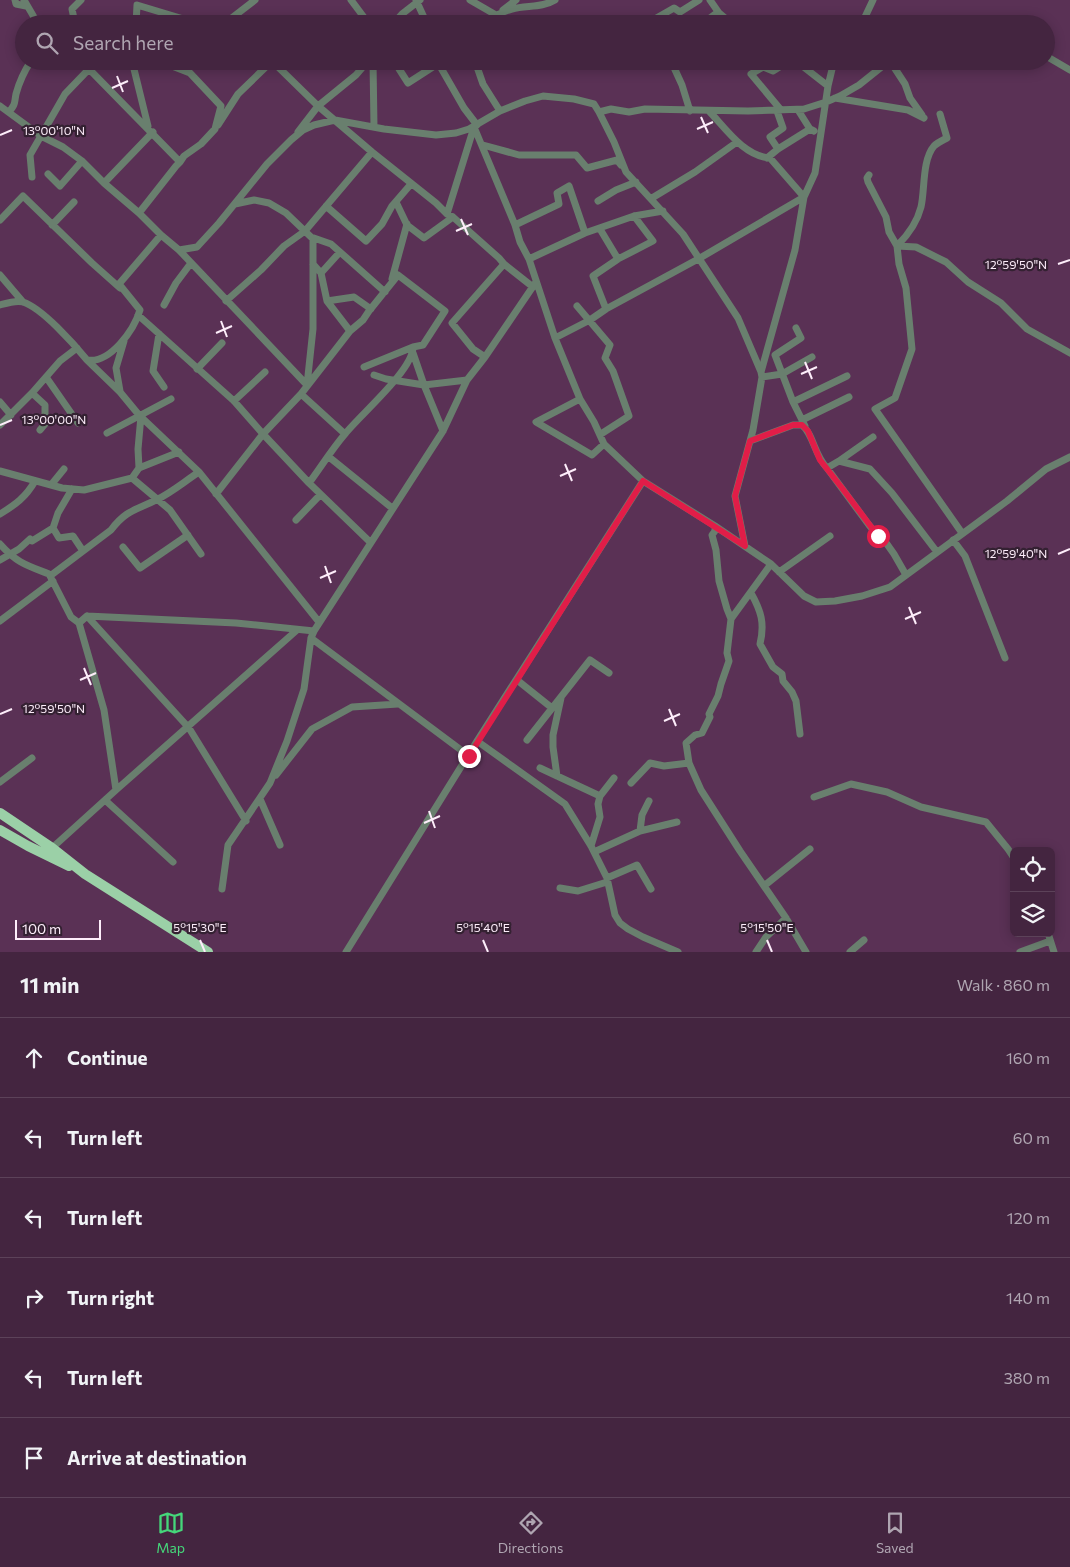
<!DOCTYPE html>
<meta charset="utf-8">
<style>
:root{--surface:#442540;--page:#4e314b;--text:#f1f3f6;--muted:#afa5b1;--line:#5c4259;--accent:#45d77a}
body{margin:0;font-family:Commissioner,sans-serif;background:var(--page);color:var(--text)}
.controls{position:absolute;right:15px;bottom:15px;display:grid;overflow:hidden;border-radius:8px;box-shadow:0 2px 12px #0003}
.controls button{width:45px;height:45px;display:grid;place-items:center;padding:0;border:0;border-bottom:1px solid var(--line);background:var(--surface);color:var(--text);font:25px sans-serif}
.scale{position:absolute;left:15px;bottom:12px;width:86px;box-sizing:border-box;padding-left:5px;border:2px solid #fdedfa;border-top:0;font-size:14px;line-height:18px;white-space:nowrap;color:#fdedfa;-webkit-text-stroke:4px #342132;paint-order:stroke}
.stop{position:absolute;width:15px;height:15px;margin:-11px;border:4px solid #e11d48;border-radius:50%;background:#fff}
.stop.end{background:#e11d48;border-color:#fff;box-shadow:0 1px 5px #0008}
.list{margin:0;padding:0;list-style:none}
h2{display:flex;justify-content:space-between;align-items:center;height:65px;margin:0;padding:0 20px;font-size:21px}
h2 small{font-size:16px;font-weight:400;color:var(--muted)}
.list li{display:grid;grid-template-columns:32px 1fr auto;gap:15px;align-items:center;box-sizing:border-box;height:80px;padding:0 20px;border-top:1px solid var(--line)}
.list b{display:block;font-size:19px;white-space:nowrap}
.list em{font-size:16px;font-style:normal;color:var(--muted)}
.icon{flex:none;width:28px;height:28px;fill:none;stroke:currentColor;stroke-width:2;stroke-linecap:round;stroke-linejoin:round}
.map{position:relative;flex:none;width:1070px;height:952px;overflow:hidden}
.search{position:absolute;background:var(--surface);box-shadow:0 2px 12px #0003;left:15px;right:15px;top:15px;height:55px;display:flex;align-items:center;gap:12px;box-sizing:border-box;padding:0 18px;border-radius:28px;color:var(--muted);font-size:19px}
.sheet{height:545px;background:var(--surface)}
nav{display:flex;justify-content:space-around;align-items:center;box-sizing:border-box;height:70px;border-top:1px solid var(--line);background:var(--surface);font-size:14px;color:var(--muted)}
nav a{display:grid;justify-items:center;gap:2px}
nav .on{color:var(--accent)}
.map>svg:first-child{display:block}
</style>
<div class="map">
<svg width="1070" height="952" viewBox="0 0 1070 952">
<rect width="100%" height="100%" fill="#5a3155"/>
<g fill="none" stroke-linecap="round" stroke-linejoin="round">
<!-- minor -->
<path stroke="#697f6e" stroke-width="7" d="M15 0 16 4 26 6
M24 0 38 24
M351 0 369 24
M416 0 427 24
M470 0 496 15
M710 0 719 13 732 24
M503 10 516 0
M75 24 72 9 81 0
M136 24 137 5 200 24
M224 24 255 0
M393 24 402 14 420 0
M480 24C491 18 501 12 512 9 526 5 542 8 555 0
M655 24 653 20 674 8 680 12 699 0
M702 24 718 12
M859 24 865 17 873 0
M1046 56 1070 70
M86 61 89 69 180 162
M132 61 148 126
M272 61 318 106 372 152 436 203 447 214 453 217 499 258 504 264 533 287
M373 61 374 127
M394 61 408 83 439 63
M437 61 464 108 477 125
M477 61 476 64 483 84 500 111
M671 61 682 85 690 111
M890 61 905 84 910 98 922 115
M828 86 834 61
M835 98 908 110 924 118
M0 106 41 136 63 147 82 161 104 183 139 213 161 235
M781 110 751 74 763 67 773 71 789 61
M798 110 810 129 814 131
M709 111C726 129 744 156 770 158L804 197
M777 111 783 128 770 137 778 149
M9 112C16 103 14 104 16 94 19 83 25 70 31 61
M599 112 614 142 626 172 683 234 738 318 761 372
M940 114 947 138C943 140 937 143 934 146 922 160 925 190 921 207 917 223 908 235 897 246L899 264 906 288 912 349 895 398 875 409 962 533
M218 125 238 94 272 61
M474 127 515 225 520 242 529 259 555 338 580 399 594 422 604 444 643 481
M298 132 318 106 356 75 368 61
M483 145 519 155H576L587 168 617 160 621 165
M767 158 778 149 810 129
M48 174 60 186 82 161
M869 175 867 178 868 182 886 217 889 232 897 246 916 247 946 262 968 282 1001 303 1027 329 1070 353
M32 177 30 155 65 94 89 69
M104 183 153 132
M652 198 695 172 737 142
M598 201 616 190 636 182
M396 202 407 225 424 238 453 217
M235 204 254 200 269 203 286 213 311 237 331 244 385 292
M326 206 366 241 382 224 392 206 411 184
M139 213 176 166 180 162 184 156 201 144 215 129 221 106 190 73 159 61
M447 214 474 127
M0 220 23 196 92 263 120 288
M52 225 74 202
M515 225 559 204 557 193 569 186 585 233
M600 229 618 259
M179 250 307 385
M529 259 585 233 634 216 663 211
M313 264 321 273 327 301 350 331
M321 273 340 252
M0 275 23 302
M392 279 407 224
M226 301 261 270 284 246 305 231 372 152
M327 301 354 297 371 309
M0 305C7 303 16 300 23 302 42 308 74 344 87 360 110 364 134 330 140 310L119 284 161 235 179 250 197 247 219 223 267 164 291 140 303 130 314 125 335 120 384 129 436 135 456 133 469 129 500 111 525 101 543 96 574 99 594 104 599 112 611 109 629 112 645 109 748 111 804 109 826 102 840 96 859 85 889 61
M164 305 176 283 191 263
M577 306 610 345 605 358 613 371 629 416 601 434
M606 309 593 276 618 259 653 241 634 216
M138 315 234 401 263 434 309 483 370 542
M159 334 153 371 164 387
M555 338 590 320 606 309 700 258 804 197
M413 353 424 385 443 431
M485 357 473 349 452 323 504 264
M87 360 120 392 139 415 199 472 319 622
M364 367 413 347
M197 369 222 343
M374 375 386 379 424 385 467 380
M46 377 78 423
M762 377 782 374 812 357
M307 385 313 329V238
M120 391 116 368 124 341
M32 393 45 405V424L40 430
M301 394 345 434
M580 399 536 422 592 455 604 444
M234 401 265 372
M0 402 11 415
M793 402 775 355 801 338 796 328
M802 420 849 397
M0 425 32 393 60 361 77 348
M805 426 793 402 847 376
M107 433 171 399
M750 441 793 425H802C814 435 814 455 827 468L839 461 870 469 892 493 937 552
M329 457 392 508
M839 461 873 437
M139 468 138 449 141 416
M827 468 869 525 878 536 882 537 894 554 906 575
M0 471 62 488 84 490 132 478 139 468 179 452
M132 478 170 510 201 554
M51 485 64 469
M216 494 263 434 301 394 350 331 363 320 369 311 398 275 445 311 423 345 413 347C413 370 361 414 345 434 332 449 321 467 309 483
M0 514C15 505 26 497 35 481
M296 520 320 495
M715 526V531L712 535 716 550 719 581 727 609 731 619
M53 528 59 538 73 536 83 551
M953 540 965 556 1005 658
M0 544C17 563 26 565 49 574L71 617 79 623 104 710 116 790 52 848
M745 546 735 496 753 430 762 377 761 372 795 250 804 197 815 173 828 86 796 61
M123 547 140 568 188 535
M0 560 19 549 30 539 32 541 53 528 58 513 72 489
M771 564 731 619 727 653 729 661 721 684 718 696 709 714 710 717 702 733 695 735 686 743 689 763 701 790 740 851 786 918 806 952
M779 572 830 536
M50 576 111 530C126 510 136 510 156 500 171 493 185 481 199 472
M751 593C761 611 765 623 760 644L773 667 782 674 783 681 792 692 796 701 800 734
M87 616 189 728 246 821
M0 621 53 581
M79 623 87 616 236 623 314 631
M311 638 469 756
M517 680 552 708
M527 740 590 660 609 673
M477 741 565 804 591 846 607 878 615 915 620 923 628 929 643 937 678 952
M540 768 600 796 614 778
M276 775 312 729 352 707 398 704
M557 776 553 747V735L561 698
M0 782 32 758
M631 783 650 763 664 766 689 763
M116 790 297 630
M814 797 851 784 887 792 921 807 986 822 1008 849 1014 858
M260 799 280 845
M105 800 173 862
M640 831 642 815 649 801
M591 846 600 817 598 804 600 796
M594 852 640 831 677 822
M607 878 637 865 651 889
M764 886 810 849
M560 888 578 891 607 882
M222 889 228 845 270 783 287 741 304 689 311 638 314 631 443 431 467 380 485 357 536 282
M1048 933 1054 952
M346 952 477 741 643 481 715 526 771 564 804 596 816 602 835 601 862 596 890 587 1007 501 1046 469 1070 457
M756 952 766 937 786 918
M850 952 864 940
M1020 952 1050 941"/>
<!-- highway -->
<path stroke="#9bd0a7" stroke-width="10" d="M0 813 52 848 85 874 208 952
M0 830 28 846 69 866"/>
</g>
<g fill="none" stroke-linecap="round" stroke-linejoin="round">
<!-- route -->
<path stroke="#e11d48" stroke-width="6" d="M469 756 643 481 745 546 735 496 750 441 793 425H802L808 431 820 460 842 488 878 536"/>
</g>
<!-- ticks -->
<path fill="none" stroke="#fdedfa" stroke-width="2" d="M117 76 123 92M112 88 128 81M701 117 708 133M697 129 713 122M0 135 12 130M461 219 468 235M456 231 472 224M1058 264 1070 260M221 321 227 337M216 333 232 326M805 362 812 379M801 374 817 367M0 425 12 420M565 464 572 481M560 476 576 469M1058 554 1070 549M325 566 331 583M320 578 336 571M909 607 916 624M905 619 921 612M84 668 91 685M80 680 96 673M669 709 676 726M0 714 12 709M664 721 680 714M429 811 435 828M424 823 440 816M200 940 205 952M483 940 488 952M767 940 772 952"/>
<g font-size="12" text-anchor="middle" fill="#fdedfa" stroke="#342132" stroke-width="4.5" stroke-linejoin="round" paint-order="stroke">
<text x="54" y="135">13°00'10"N</text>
<text x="1016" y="269">12°59'50"N</text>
<text x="54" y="424">13°00'00"N</text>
<text x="1016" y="558">12°59'40"N</text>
<text x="54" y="713">12°59'50"N</text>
<text x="200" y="932">5°15'30"E</text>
<text x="483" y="932">5°15'40"E</text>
<text x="767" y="932">5°15'50"E</text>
</g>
</svg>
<div class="controls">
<button><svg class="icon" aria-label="locate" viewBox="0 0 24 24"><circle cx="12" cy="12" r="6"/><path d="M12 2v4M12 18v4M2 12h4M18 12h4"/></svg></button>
<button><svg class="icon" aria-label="layers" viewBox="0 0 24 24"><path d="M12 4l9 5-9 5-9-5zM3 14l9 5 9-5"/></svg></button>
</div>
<div class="scale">100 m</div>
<div class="stop" style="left:878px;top:536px"></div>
<div class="stop end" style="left:469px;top:756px"></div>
<div class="search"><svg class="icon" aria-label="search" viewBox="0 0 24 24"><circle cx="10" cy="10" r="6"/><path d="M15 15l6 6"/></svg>Search here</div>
</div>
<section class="sheet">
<h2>11 min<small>Walk · 860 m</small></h2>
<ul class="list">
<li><svg class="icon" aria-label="ahead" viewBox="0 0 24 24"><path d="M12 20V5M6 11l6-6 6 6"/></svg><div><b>Continue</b></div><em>160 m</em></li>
<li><svg class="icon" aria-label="left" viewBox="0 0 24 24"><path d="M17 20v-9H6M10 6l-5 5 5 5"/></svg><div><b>Turn left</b></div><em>60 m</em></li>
<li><svg class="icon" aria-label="left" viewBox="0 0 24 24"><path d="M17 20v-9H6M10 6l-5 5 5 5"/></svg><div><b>Turn left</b></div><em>120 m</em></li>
<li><svg class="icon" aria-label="right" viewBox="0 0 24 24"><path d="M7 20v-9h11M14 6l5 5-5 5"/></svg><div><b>Turn right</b></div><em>140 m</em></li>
<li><svg class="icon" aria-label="left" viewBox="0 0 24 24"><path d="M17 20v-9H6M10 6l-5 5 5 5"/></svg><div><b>Turn left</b></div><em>380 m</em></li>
<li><svg class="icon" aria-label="arrive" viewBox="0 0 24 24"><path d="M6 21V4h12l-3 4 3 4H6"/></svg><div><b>Arrive at destination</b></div></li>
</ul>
</section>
<nav>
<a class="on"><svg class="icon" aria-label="map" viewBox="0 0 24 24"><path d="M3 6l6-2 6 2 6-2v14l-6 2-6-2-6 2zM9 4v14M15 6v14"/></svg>Map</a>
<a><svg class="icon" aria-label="directions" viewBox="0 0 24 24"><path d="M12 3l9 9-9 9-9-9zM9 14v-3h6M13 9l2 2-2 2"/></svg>Directions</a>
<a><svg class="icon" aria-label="saved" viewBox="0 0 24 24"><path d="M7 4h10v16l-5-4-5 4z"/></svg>Saved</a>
</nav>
